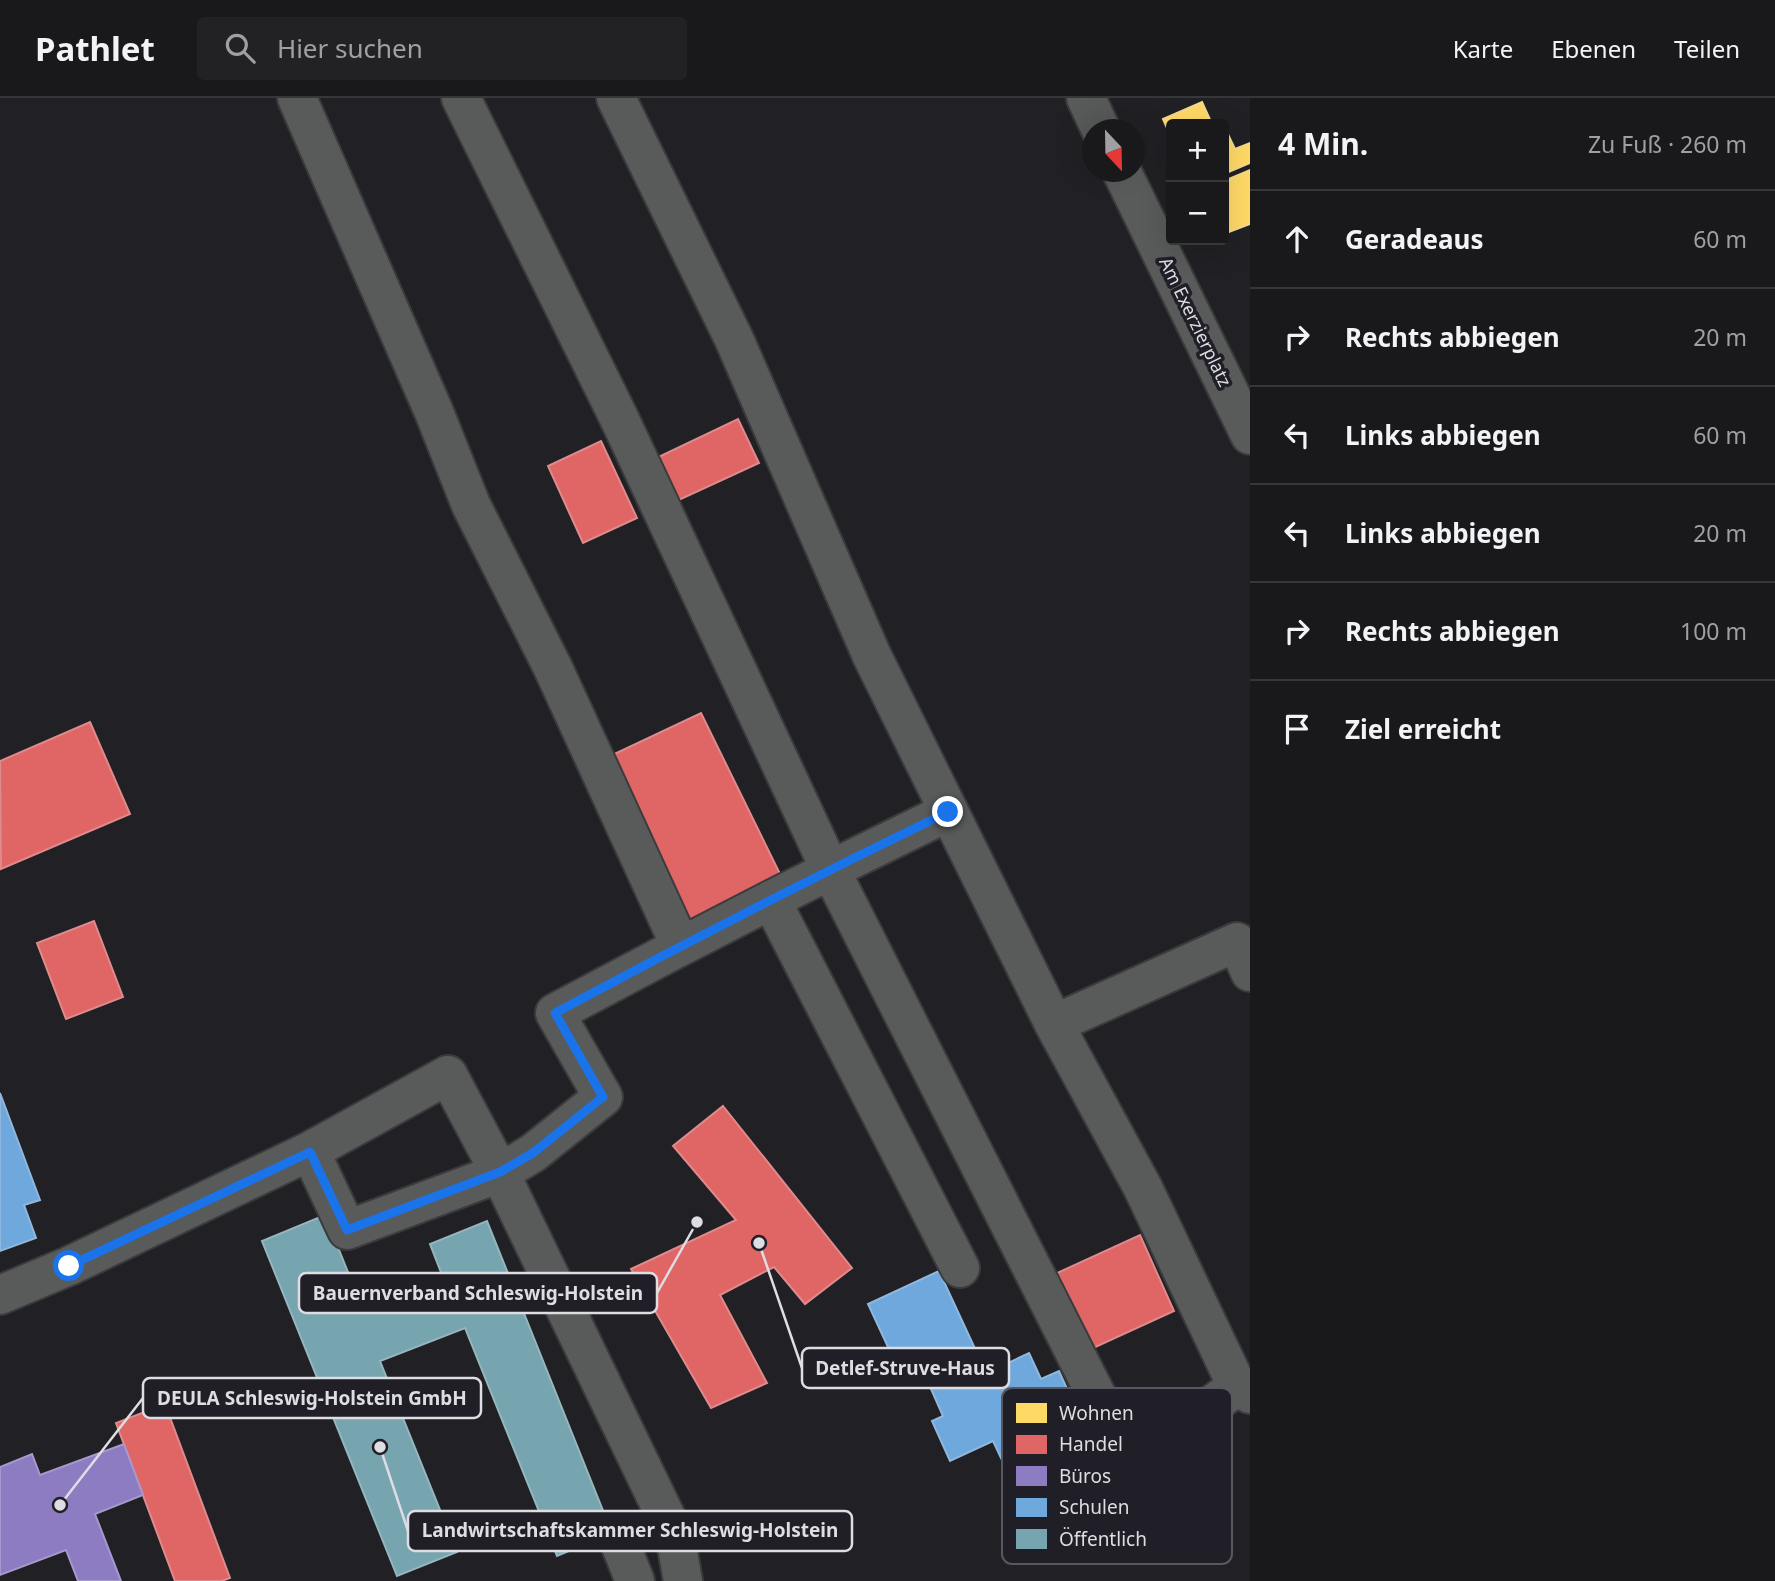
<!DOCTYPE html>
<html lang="de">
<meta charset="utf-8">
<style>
:root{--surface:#19181b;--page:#222124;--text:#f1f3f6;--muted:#9fa0a3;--line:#37373a}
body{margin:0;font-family:"Noto Sans",sans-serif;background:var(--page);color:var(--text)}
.controls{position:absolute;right:21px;top:21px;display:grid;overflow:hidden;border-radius:7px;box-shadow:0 7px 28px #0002}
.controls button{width:63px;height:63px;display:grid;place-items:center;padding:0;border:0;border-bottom:2px solid var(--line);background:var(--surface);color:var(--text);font:35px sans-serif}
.compass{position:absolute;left:1082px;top:21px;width:63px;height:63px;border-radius:50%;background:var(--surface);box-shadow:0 7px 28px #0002;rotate:158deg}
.stop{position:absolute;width:21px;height:21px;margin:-16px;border:5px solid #1a73e8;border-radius:50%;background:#fff}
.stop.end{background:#1a73e8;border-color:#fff;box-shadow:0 2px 7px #0008}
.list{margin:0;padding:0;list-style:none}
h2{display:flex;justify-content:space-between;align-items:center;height:91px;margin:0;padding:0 28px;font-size:30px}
h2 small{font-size:23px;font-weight:400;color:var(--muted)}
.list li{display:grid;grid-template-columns:46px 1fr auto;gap:21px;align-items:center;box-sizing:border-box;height:98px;padding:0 28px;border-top:2px solid var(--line)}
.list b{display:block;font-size:26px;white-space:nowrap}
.list em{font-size:23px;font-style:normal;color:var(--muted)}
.icon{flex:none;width:38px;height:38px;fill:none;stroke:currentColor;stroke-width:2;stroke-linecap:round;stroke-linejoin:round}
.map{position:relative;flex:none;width:1250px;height:1483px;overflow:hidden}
header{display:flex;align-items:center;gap:42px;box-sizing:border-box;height:98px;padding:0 35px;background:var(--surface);border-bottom:2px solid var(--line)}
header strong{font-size:33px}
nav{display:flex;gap:38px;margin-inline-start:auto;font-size:24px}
.search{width:490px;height:63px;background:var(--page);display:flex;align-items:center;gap:18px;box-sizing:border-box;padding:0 24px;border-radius:7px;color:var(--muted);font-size:26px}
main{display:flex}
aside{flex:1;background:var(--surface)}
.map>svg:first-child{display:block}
</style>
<header>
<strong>Pathlet</strong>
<div class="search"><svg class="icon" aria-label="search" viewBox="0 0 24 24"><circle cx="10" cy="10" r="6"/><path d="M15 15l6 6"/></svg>Hier suchen</div>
<nav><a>Karte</a><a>Ebenen</a><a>Teilen</a></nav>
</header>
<main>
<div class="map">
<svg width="1250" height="1483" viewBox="0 0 1250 1483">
<rect width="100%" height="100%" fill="#212024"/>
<!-- homes -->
<path fill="#ffd966" stroke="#f5da8c" stroke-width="2" d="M1202 4 1212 26H1171V39L1163 21Z
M1224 28 1235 51 1250 45V65L1224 76Z
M1250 72V126L1229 134 1224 121V83Z"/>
<!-- shops -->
<path fill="#e06666" stroke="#df8a8c" stroke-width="2" d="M738 321 759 365 668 407 648 364Z
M601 343 637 420 583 445 548 368Z
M701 615 783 782 689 828 608 659Z
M90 624 130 716 1 771 0 663Z
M94 823 123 899 66 921 37 845Z
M723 1008 852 1170 805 1206 774 1169 720 1197 767 1285 711 1310 631 1171 736 1122 673 1048Z
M1140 1137 1174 1213 1089 1252 1055 1176Z
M165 1306 230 1480 222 1483H175L116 1325Z"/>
<!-- offices -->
<path fill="#8e7cc3" stroke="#a699cd" stroke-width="2" d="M124 1346 143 1397 95 1416 121 1483H78L66 1452 0 1477V1369L32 1356 40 1377Z"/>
<!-- schools -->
<path fill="#6fa8dc" stroke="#90b8de" stroke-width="2" d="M0 995 40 1102 24 1107 36 1140 0 1153Z
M939 1173 978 1257 907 1290 868 1206Z
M1029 1255 1041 1281 1059 1273 1069 1295 1051 1303 1080 1365 1017 1394 993 1343 950 1363 932 1323 943 1318 927 1282 973 1260 981 1278Z"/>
<!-- public -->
<path fill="#76a5af" stroke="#95b6bf" stroke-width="2" d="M325 1117 362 1209 442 1177 430 1146 487 1123 612 1435 557 1458 465 1230 380 1263 457 1454 397 1478 262 1143Z"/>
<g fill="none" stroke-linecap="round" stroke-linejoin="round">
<!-- minor casing -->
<g stroke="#3b3b3e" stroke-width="42">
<path id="minor" d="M297 0 434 314 471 407 553 570 680 847
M461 0 620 322 830 771 1119 1342 1212 1307 1237 1288
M616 0 734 241 872 558 1054 926 1143 1090 1237 1288 1250 1296
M1086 0 1101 32
M1122 74 1250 337
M771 802 960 1170
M1054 926 1237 844 1250 874
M310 1053 347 1132 500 1075 533 1055 603 999 555 915C685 845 816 778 948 714
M0 1197 69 1168 310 1053 448 977 500 1075 675 1438 683 1483
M621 1448 635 1483"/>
</g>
<!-- minor -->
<use href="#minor" stroke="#595b5a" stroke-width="38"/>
</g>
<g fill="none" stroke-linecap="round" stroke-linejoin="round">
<!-- route -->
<path stroke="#1a73e8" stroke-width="9" d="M69 1168 310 1054 347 1132 500 1074 533 1055 603 999 555 915C685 845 816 778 948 714"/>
</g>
<g text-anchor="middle" stroke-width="7" stroke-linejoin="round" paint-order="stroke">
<!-- street labels -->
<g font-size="18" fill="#dedde3" stroke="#201e26">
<text transform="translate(1195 224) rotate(64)" y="6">Am Exerzierplatz</text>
</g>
</g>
<!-- legend -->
<rect x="1002" y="1290" width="230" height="176" rx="10" fill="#201e26" stroke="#59575f" stroke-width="2"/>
<rect x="1016" y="1305" width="31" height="20" fill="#ffd966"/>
<rect x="1016" y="1337" width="31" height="19" fill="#e06666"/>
<rect x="1016" y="1368" width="31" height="20" fill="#8e7cc3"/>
<rect x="1016" y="1400" width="31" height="19" fill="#6fa8dc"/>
<rect x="1016" y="1431" width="31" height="20" fill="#76a5af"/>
<g font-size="19" fill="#dedde3">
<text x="1059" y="1322">Wohnen</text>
<text x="1059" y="1353">Handel</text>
<text x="1059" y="1385">Büros</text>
<text x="1059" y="1416">Schulen</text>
<text x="1059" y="1448">Öffentlich</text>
</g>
<!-- callouts -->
<path fill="none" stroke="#dedde3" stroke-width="2.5" d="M697 1124L657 1195M759 1145L802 1270M60 1407L143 1300M380 1349L408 1433"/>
<g fill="#dedde3" stroke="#201e26" stroke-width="2.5">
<circle cx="697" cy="1124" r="7"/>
<circle cx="759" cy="1145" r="7"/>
<circle cx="60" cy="1407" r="7"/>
<circle cx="380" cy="1349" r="7"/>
</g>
<g fill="#201e26" stroke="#dedde3" stroke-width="2.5">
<rect x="299" y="1175" width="358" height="40" rx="7"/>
<rect x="802" y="1250" width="207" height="40" rx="7"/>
<rect x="143" y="1280" width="338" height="40" rx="7"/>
<rect x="408" y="1413" width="444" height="40" rx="7"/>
</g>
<g font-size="19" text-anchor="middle" font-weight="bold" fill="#dedde3">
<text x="478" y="1202">Bauernverband Schleswig-Holstein</text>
<text x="905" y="1277">Detlef-Struve-Haus</text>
<text x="312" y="1307">DEULA Schleswig-Holstein GmbH</text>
<text x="630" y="1439">Landwirtschaftskammer Schleswig-Holstein</text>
</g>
</svg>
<div class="controls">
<button>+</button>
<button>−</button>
</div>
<svg class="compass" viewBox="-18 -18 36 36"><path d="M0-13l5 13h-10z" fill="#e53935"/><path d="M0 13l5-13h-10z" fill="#9fa0a3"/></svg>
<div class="stop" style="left:69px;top:1168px"></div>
<div class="stop end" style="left:948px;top:714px"></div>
</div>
<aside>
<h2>4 Min.<small>Zu Fuß · 260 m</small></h2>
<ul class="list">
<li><svg class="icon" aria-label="ahead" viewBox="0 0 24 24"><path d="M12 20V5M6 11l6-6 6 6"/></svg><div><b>Geradeaus</b></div><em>60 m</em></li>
<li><svg class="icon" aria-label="right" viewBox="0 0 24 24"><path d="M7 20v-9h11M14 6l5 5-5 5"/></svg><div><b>Rechts abbiegen</b></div><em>20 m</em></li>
<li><svg class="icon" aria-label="left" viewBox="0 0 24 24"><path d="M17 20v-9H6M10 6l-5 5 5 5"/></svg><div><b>Links abbiegen</b></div><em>60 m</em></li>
<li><svg class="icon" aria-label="left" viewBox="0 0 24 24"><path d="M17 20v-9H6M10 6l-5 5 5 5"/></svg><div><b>Links abbiegen</b></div><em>20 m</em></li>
<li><svg class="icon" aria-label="right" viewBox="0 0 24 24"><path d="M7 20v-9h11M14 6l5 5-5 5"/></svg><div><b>Rechts abbiegen</b></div><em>100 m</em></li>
<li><svg class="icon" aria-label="arrive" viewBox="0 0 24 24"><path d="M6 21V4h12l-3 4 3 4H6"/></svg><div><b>Ziel erreicht</b></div></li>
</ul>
</aside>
</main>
